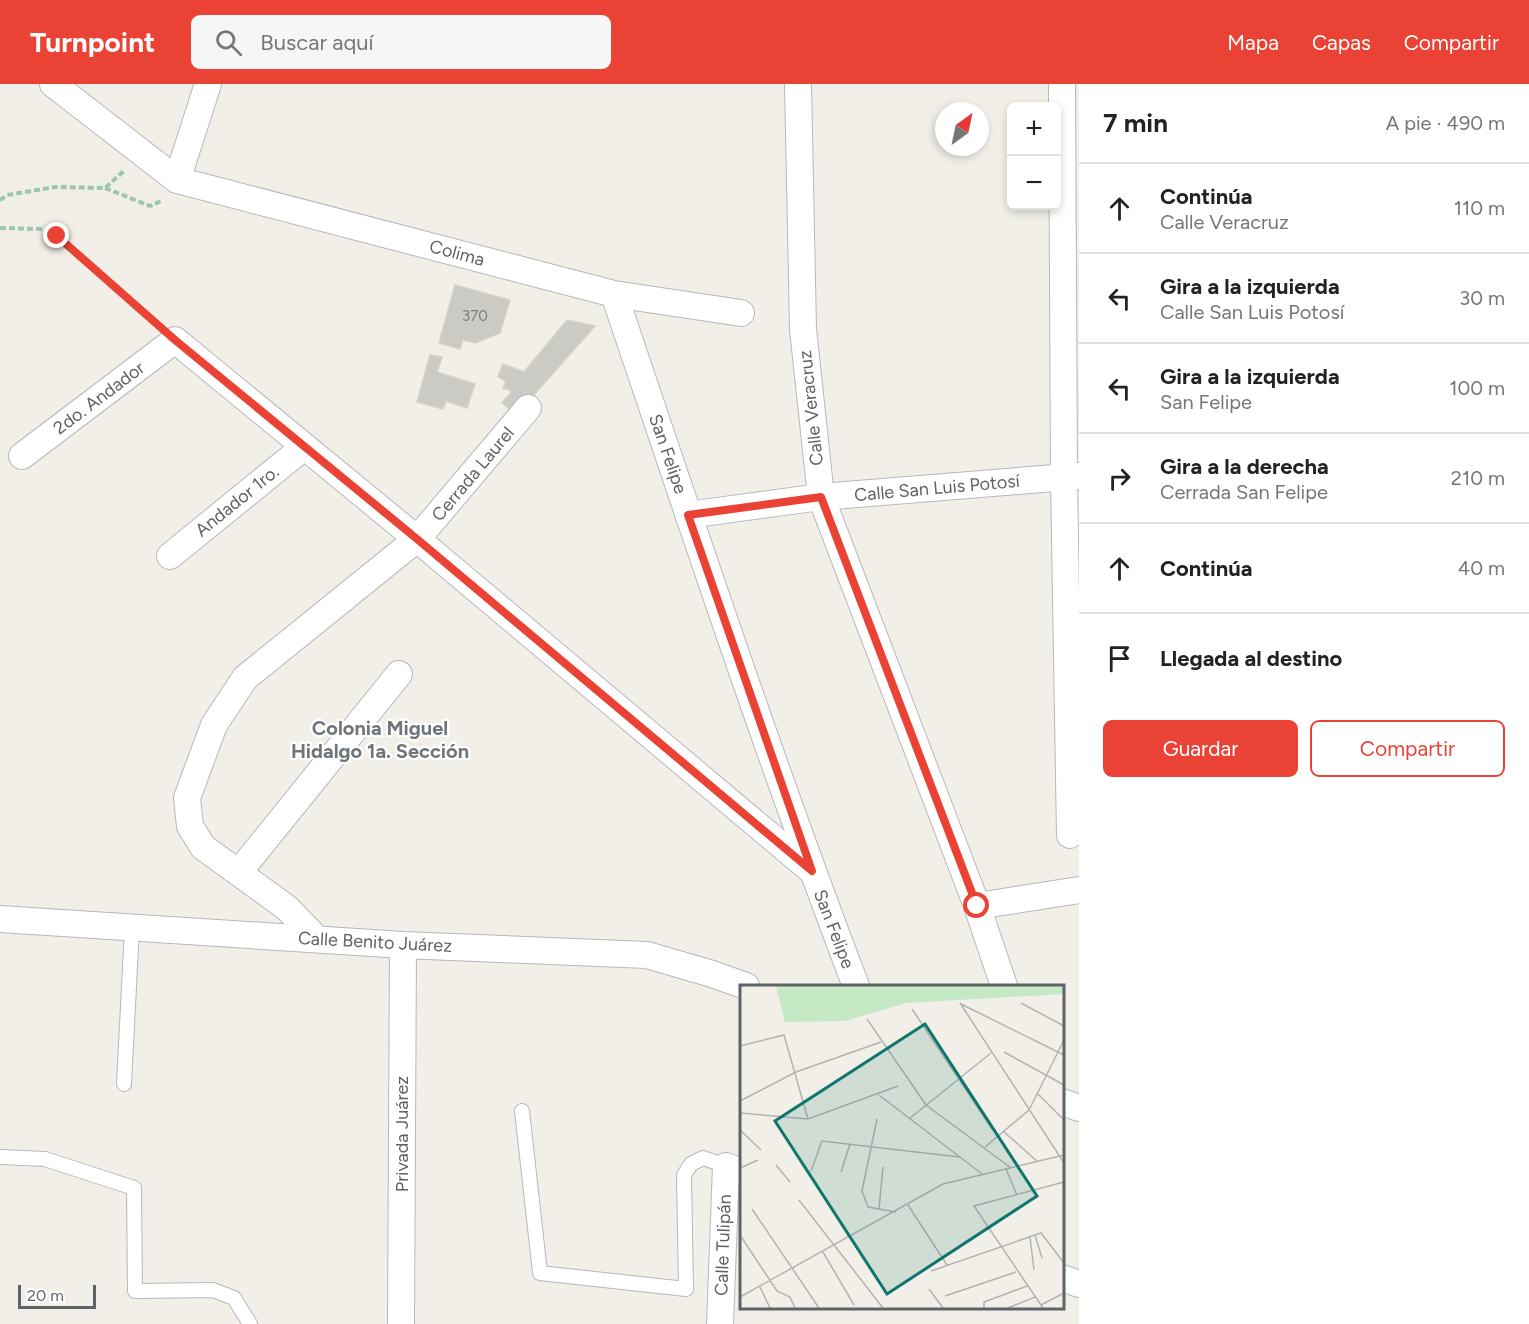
<!DOCTYPE html>
<html lang="es">
<meta charset="utf-8">
<style>
:root{--surface:#fff;--page:#f6f6f6;--text:#222;--muted:#767676;--line:#e0e0e0;--accent:#ea4335}
body{margin:0;font-family:Figtree,sans-serif;background:var(--page);color:var(--text)}
.controls{position:absolute;right:18px;top:18px;display:grid;overflow:hidden;border-radius:9px;box-shadow:0 3px 9px #0003}
.controls button{width:54px;height:54px;display:grid;place-items:center;padding:0;border:0;border-bottom:2px solid var(--line);background:var(--surface);color:var(--text);font:30px sans-serif}
.compass{position:absolute;left:935px;top:18px;width:54px;height:54px;border-radius:50%;background:var(--surface);box-shadow:0 3px 9px #0003;rotate:33deg}
.scale{position:absolute;left:18px;bottom:15px;width:78px;box-sizing:border-box;padding-left:6px;border:3px solid #5f6368;border-top:0;font-size:16px;line-height:21px;white-space:nowrap;color:#5f6368;-webkit-text-stroke:4px #fff;paint-order:stroke}
.stop{position:absolute;width:18px;height:18px;margin:-14px;border:4px solid #ea4335;border-radius:50%;background:#fff}
.stop.end{background:#ea4335;border-color:#fff;box-shadow:0 2px 6px #0008}
.list{margin:0;padding:0;list-style:none}
h2{display:flex;justify-content:space-between;align-items:center;height:78px;margin:0;padding:0 24px;font-size:26px}
h2 small{font-size:20px;font-weight:400;color:var(--muted)}
.list li{display:grid;grid-template-columns:39px 1fr auto;gap:18px;align-items:center;box-sizing:border-box;height:90px;padding:0 24px;border-top:2px solid var(--line)}
.list b{display:block;font-size:22px;white-space:nowrap}
.list p{margin:0;font-size:20px;white-space:nowrap;color:var(--muted)}
.list em{font-size:20px;font-style:normal;color:var(--muted)}
.actions{display:flex;gap:12px;padding:18px 24px}
.actions a{flex:1;padding:14px 0;border:2px solid var(--accent);border-radius:9px;text-align:center;font-size:21px;color:var(--accent)}
.actions .main{background:var(--accent);color:#fff}
.icon{flex:none;width:33px;height:33px;fill:none;stroke:currentColor;stroke-width:2;stroke-linecap:round;stroke-linejoin:round}
.map{position:relative;flex:none;width:1079px;height:1240px;overflow:hidden}
header{display:flex;align-items:center;gap:36px;box-sizing:border-box;height:84px;padding:0 30px;background:var(--accent);color:#fff}
header strong{font-size:28px}
nav{display:flex;gap:33px;margin-inline-start:auto;font-size:21px}
.search{width:420px;height:54px;background:var(--page);display:flex;align-items:center;gap:15px;box-sizing:border-box;padding:0 21px;border-radius:9px;color:var(--muted);font-size:22px}
main{display:flex}
aside{flex:1;background:var(--surface)}
.map>svg:first-child{display:block}
</style>
<header>
<strong>Turnpoint</strong>
<div class="search"><svg class="icon" aria-label="search" viewBox="0 0 24 24"><circle cx="10" cy="10" r="6"/><path d="M15 15l6 6"/></svg>Buscar aquí</div>
<nav><a>Mapa</a><a>Capas</a><a>Compartir</a></nav>
</header>
<main>
<div class="map">
<svg width="1079" height="1240" viewBox="0 0 1079 1240">
<rect width="100%" height="100%" fill="#f1efe8"/>
<!-- building -->
<path fill="#cccac5" stroke="#d6d1c6" stroke-width="1.5" d="M455 201 510 216 500 249 476 259 463 256 460 265 439 259Z
M567 236 595 242 532 313 524 311 512 327 502 319 512 307 503 304 506 297 498 293 503 280 524 288Z
M430 271 442 273 437 288 475 300 467 324 446 317 443 325 417 318Z"/>
<g fill="none" stroke-linecap="round" stroke-linejoin="round">
<!-- service casing -->
<g stroke="#b5b8bc" stroke-width="16">
<path id="service" d="M124 1000 132 844
M522 1027 540 1189 686 1205 684 1091 691 1080 703 1074 726 1082
M0 1073 45 1075 134 1104 135 1207 213 1206 234 1214 250 1240"/>
</g>
<!-- minor casing -->
<g stroke="#b5b8bc" stroke-width="28">
<path id="minor" d="M53 0 177 96 614 210 741 229
M798 0 803 245 821 413 977 822 1004 902
M1062 0 1064 394 1070 751
M177 96 208 0
M614 210C692 441 769 674 856 902
M22 372 175 256 417 455 812 787
M688 431 821 413 1079 392
M170 472 304 363
M239 788 399 590
M977 822 1079 806
M0 835 403 861 647 871 709 889 746 902
M317 855 287 824 203 763 190 742 187 714 214 641 245 594 417 455 528 324
M1062 1018 1079 1024
M1062 1194 1079 1200
M401 1240 403 861
M720 1240 726 1082 742 1088"/>
</g>
<!-- path -->
<path stroke="#9cc7a9" stroke-width="4" stroke-dasharray="6 3" stroke-linecap="butt" d="M105 104 150 122 161 117
M0 116 7 111 55 103 105 104 125 86
M0 144 42 145 57 152 157 240"/>
<!-- service -->
<use href="#service" stroke="#fff" stroke-width="14"/>
<!-- minor -->
<use href="#minor" stroke="#fff" stroke-width="26"/>
</g>
<g fill="none" stroke-linecap="round" stroke-linejoin="round">
<!-- route -->
<path stroke="#ea4335" stroke-width="8" d="M57 152 175 256 417 455 812 787 688 431 821 413 977 822"/>
</g>
<g text-anchor="middle" stroke-width="4.5" stroke-linejoin="round" paint-order="stroke">
<!-- number labels -->
<g font-size="15" fill="#7a7d7f">
<text x="475" y="237">370</text>
</g>
<!-- street labels -->
<g font-size="18" fill="#5f6368" stroke="#fff">
<text transform="translate(457 169) rotate(15)" y="6">Colima</text>
<text transform="translate(99 314) rotate(-37)" y="6">2do. Andador</text>
<text transform="translate(811 324) rotate(-96)" y="6">Calle Veracruz</text>
<text transform="translate(668 370) rotate(71)" y="6">San Felipe</text>
<text transform="translate(473 390) rotate(-50)" y="6">Cerrada Laurel</text>
<text transform="translate(937 404) rotate(-5)" y="6">Calle San Luis Potosí</text>
<text transform="translate(237 417) rotate(-39)" y="6">Andador 1ro.</text>
<text transform="translate(834 845) rotate(69)" y="6">San Felipe</text>
<text transform="translate(375 858) rotate(3)" y="6">Calle Benito Juárez</text>
<text transform="translate(402 1050) rotate(-90)" y="6">Privada Juárez</text>
<text transform="translate(723 1161) rotate(-88)" y="6">Calle Tulipán</text>
</g>
<!-- neighbourhood labels -->
<g font-size="20" font-weight="bold" fill="#70757a" stroke="#fff">
<text x="380" y="651">Colonia Miguel<tspan x="380" dy="23">Hidalgo 1a. Sección</tspan></text>
</g>
</g>
<!-- overview -->
<g transform="translate(740 901)">
<rect width="324" height="324" fill="#f1efe8"/>
<path d="M36 1H324V9L166 18 105 36 45 37Z" fill="#c5e8c5"/>
<path fill="none" stroke="#b3b3b1" stroke-width="1.5" d="M220 18 324 178M281 18 324 41M221 19 324 70M172 24 252 144M127 34 186 120 271 183M0 61 44 50 68 134M264 67 324 100M298 109 324 135M139 110 242 189M0 116 56 87 141 57M0 128 68 134 158 101M137 134 122 206 128 222 156 227M169 134 251 68M0 145 21 165M263 146 298 177M245 162 289 125 324 55M36 180 50 197M0 183 18 175M266 184 277 210M71 186 82 156 219 172M101 187 110 159M59 215 143 323M168 220 207 280M12 224 79 323M139 224 143 182M0 250 37 306 50 312 55 323M295 250 302 273M290 252 294 285M83 267 114 320M191 286 301 248 324 278M20 302 30 323M189 304 203 323M205 311 276 287M0 312 203 199 324 170M301 320 324 308M244 323V317L287 301M268 323 295 312M303 323 234 221 324 197"/>
<path fill="#0f766e" fill-opacity="0.15" stroke="#0f766e" stroke-width="3" d="M185 39 297 211 147 309 35 136Z"/>
<rect width="324" height="324" fill="none" stroke="#5f6368" stroke-width="3"/>
</g>
</svg>
<div class="controls">
<button>+</button>
<button>−</button>
</div>
<svg class="compass" viewBox="-18 -18 36 36"><path d="M0-13l5 13h-10z" fill="#e53935"/><path d="M0 13l5-13h-10z" fill="#767676"/></svg>
<div class="scale">20 m</div>
<div class="stop" style="left:977px;top:822px"></div>
<div class="stop end" style="left:57px;top:152px"></div>
</div>
<aside>
<h2>7 min<small>A pie · 490 m</small></h2>
<ul class="list">
<li><svg class="icon" aria-label="ahead" viewBox="0 0 24 24"><path d="M12 20V5M6 11l6-6 6 6"/></svg><div><b>Continúa</b><p>Calle Veracruz</p></div><em>110 m</em></li>
<li><svg class="icon" aria-label="left" viewBox="0 0 24 24"><path d="M17 20v-9H6M10 6l-5 5 5 5"/></svg><div><b>Gira a la izquierda</b><p>Calle San Luis Potosí</p></div><em>30 m</em></li>
<li><svg class="icon" aria-label="left" viewBox="0 0 24 24"><path d="M17 20v-9H6M10 6l-5 5 5 5"/></svg><div><b>Gira a la izquierda</b><p>San Felipe</p></div><em>100 m</em></li>
<li><svg class="icon" aria-label="right" viewBox="0 0 24 24"><path d="M7 20v-9h11M14 6l5 5-5 5"/></svg><div><b>Gira a la derecha</b><p>Cerrada San Felipe</p></div><em>210 m</em></li>
<li><svg class="icon" aria-label="ahead" viewBox="0 0 24 24"><path d="M12 20V5M6 11l6-6 6 6"/></svg><div><b>Continúa</b></div><em>40 m</em></li>
<li><svg class="icon" aria-label="arrive" viewBox="0 0 24 24"><path d="M6 21V4h12l-3 4 3 4H6"/></svg><div><b>Llegada al destino</b></div></li>
</ul>
<div class="actions"><a class="main">Guardar</a><a>Compartir</a></div>
</aside>
</main>
